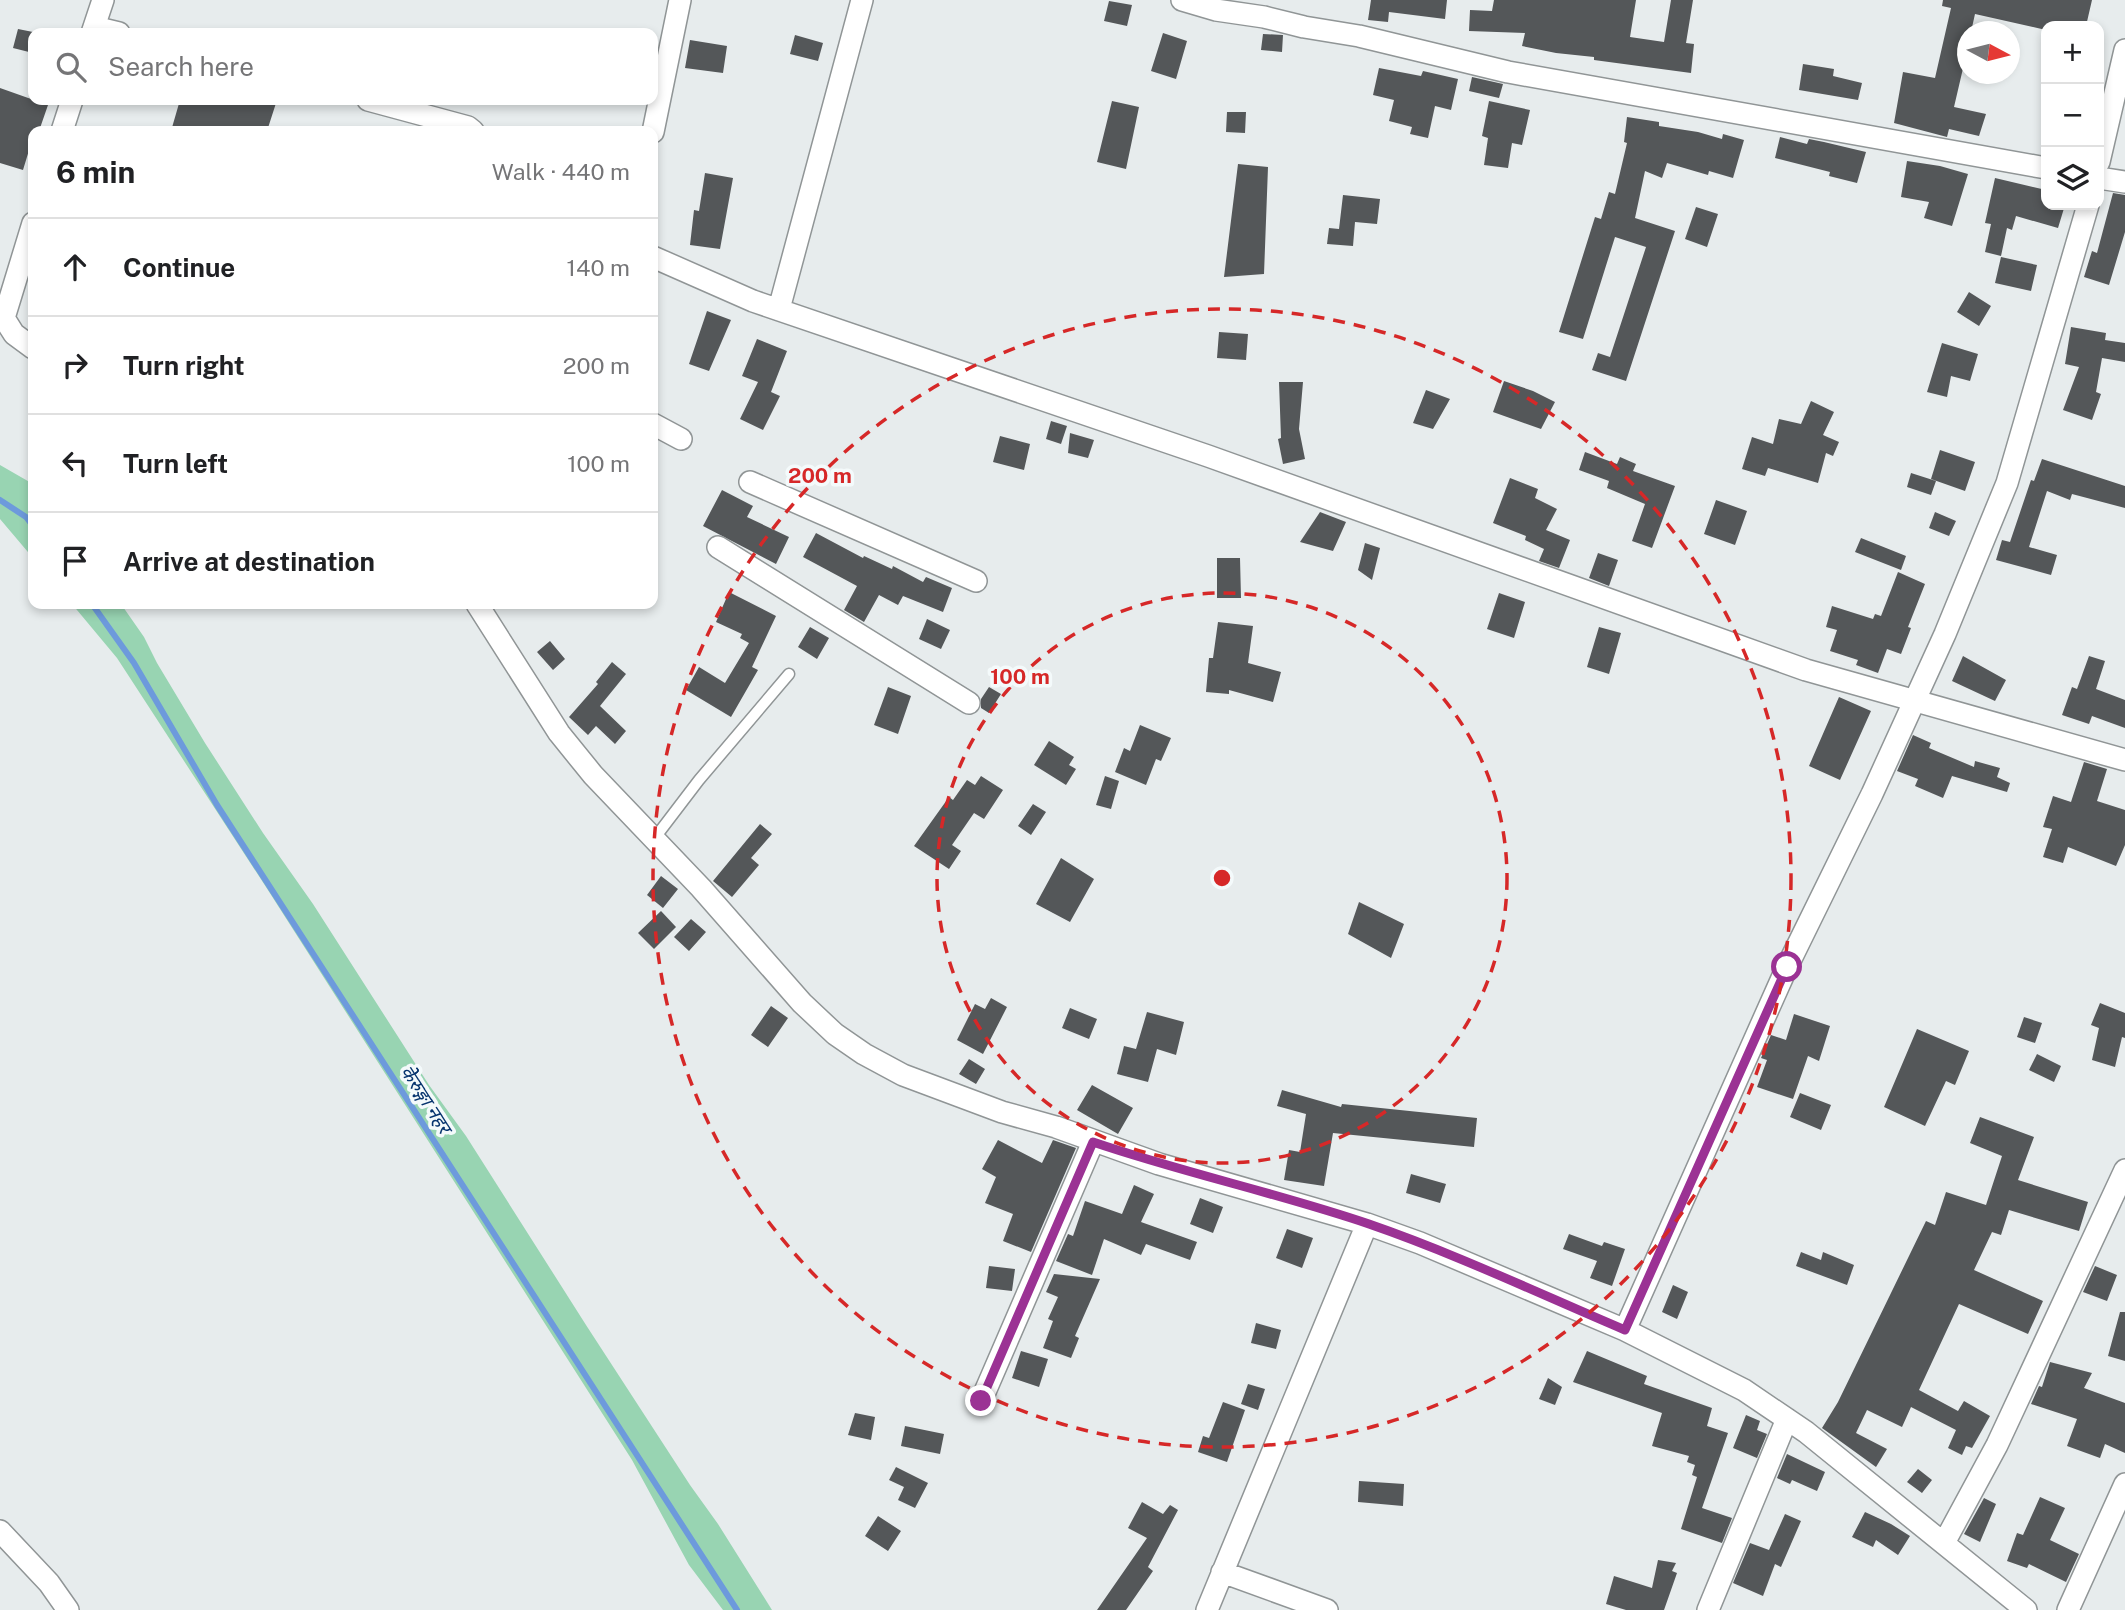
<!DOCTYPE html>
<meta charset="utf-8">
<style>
:root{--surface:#fff;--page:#f2f2f2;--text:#202124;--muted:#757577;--line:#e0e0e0}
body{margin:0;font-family:"Public Sans","Noto Sans Devanagari",sans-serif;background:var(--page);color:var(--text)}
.controls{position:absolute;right:21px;top:21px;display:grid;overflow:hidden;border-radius:14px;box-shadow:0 4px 10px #0003}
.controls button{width:63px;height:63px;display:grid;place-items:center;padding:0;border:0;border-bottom:2px solid var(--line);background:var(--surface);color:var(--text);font:35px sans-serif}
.compass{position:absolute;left:1957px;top:21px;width:63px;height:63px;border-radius:50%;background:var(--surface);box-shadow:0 4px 10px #0003;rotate:97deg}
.stop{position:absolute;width:21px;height:21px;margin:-16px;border:5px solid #9b3294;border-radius:50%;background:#fff}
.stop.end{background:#9b3294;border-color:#fff;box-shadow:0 2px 7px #0008}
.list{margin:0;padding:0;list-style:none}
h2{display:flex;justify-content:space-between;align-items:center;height:91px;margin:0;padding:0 28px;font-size:30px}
h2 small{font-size:23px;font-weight:400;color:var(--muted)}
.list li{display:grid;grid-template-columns:46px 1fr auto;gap:21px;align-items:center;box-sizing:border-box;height:98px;padding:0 28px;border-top:2px solid var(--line)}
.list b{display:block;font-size:26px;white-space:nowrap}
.list em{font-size:23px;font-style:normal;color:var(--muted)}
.icon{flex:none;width:38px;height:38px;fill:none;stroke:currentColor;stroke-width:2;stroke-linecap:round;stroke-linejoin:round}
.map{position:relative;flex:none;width:2125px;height:1610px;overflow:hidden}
.search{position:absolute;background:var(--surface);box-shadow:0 4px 10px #0003;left:28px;top:28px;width:630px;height:77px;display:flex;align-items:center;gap:18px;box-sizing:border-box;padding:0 24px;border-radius:14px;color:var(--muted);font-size:26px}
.panel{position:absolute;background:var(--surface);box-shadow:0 4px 10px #0003;left:28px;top:126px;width:630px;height:483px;border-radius:14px}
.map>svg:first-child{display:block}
</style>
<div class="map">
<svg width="2125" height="1610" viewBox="0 0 2125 1610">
<rect width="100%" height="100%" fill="#e7eced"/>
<!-- green -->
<path fill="#98d4b2" d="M0 465 33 484V558L0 519Z
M72 604H121L144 637 157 663 205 743 263 833 313 904 429 1085 466 1136 586 1325 690 1485 718 1524 772 1610H723L689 1565 632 1460 266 887 117 658Z"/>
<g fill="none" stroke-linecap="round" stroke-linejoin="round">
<!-- stream -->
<path stroke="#6d9adc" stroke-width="6" d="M0 500 26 517 33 526
M92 604 134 663 217 805 737 1610"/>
</g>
<!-- building -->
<path fill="#545759" d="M1371 0H1447L1445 19 1389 12 1388 22 1368 20Z
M1494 0H1636L1630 37 1664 42 1671 0H1693L1686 43 1694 44 1691 73 1594 60V57L1556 53 1522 46 1525 33 1469 31 1470 10 1492 11Z
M1943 0H2092L2086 26H2046V30L1975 14 1971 32H1968V47L1954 107 1986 114 1979 136 1949 129 1947 137 1894 123 1903 72 1935 78 1951 8 1942 6Z
M1109 1 1132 5 1127 26 1104 21Z
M18 29 33 32V53L13 48Z
M1163 33 1187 41 1176 79 1151 71Z
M1263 34 1283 35 1282 52 1261 50Z
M795 35 823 43 818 61 790 54Z
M690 40 727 46 723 73 685 68Z
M1803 64 1834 69 1833 76 1862 83 1858 100 1799 90Z
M1379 68 1421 76 1423 71 1458 79 1451 110 1435 106 1428 138 1410 134 1412 127 1389 121 1394 100 1373 95Z
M1472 77 1503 84 1499 98 1469 91Z
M0 88 48 105 39 131H33V148L30 147 23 170 0 163Z
M180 100H277L267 131H171Z
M1112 101 1139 107 1126 169 1097 162Z
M1489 101 1530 110 1522 145 1512 143 1508 168 1484 165 1488 138 1482 136Z
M1227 112H1246L1245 133 1226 132Z
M1627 117 1659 122V126L1698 132 1722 139 1723 134 1744 140 1733 178 1709 171 1708 175 1667 163 1662 178 1645 171 1635 218 1675 231 1626 381 1592 370 1598 353 1610 357 1646 247 1615 237 1583 339 1559 332 1595 217 1601 219 1609 192 1615 194 1627 143 1624 142Z
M1780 137 1807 144 1809 139 1824 142 1866 152 1857 183 1829 176 1830 172 1775 158Z
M1907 161 1940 166 1968 174 1952 226 1924 218 1929 202 1901 197Z
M1238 164 1268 167 1264 274 1224 277Z
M705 173 733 178 720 249 690 245 694 210 699 211Z
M1995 178 2046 190V205H2065L2058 228 2016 216 2012 230 2007 228 2001 256 1985 252 1991 224 1985 223Z
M2113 193 2125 195V232L2109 285 2084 277 2092 251 2097 253Z
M1343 195 1380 199 1377 224 1355 222 1353 246 1327 244 1329 228 1339 229Z
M1696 207 1718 214 1707 247 1685 239Z
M2001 257 2037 265 2031 291 1995 283Z
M1969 292 1991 306 1979 326 1957 312Z
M707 311 731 320 709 371 689 364Z
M2071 327 2106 333 2105 340 2125 343V362L2102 358 2096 392 2101 394 2092 420 2063 410 2079 367 2065 364Z
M1219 332 1248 334 1246 360 1217 358Z
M757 339 787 351 771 392 780 396 763 430 740 419 758 382 742 376Z
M1942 343 1978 354 1970 381 1951 376 1947 397 1927 392Z
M1504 381 1533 391 1555 402 1541 429 1493 412Z
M1279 382H1303L1299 429 1305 459 1283 464 1278 439 1281 438Z
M1426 390 1450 399 1433 429 1413 423Z
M1811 401 1834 412 1823 435 1839 442 1833 456 1826 453 1818 483 1768 468 1765 476 1742 469 1752 437 1773 444 1779 419 1801 424Z
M1051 421 1067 426 1061 444 1046 439Z
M1070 433 1094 440 1088 458 1068 453Z
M1000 436 1030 444 1024 470 993 462Z
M1940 450 1975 462 1965 491 1931 479Z
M1585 452 1617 464 1620 457 1636 464 1633 471 1675 486 1652 548 1632 541 1645 504 1607 488 1609 481 1579 470Z
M2042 459 2125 486V508L2072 494 2070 500 2047 491 2029 547 2057 555 2051 575 1996 560 2002 540 2010 542 2031 480 2034 481Z
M1911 473 1936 481 1931 495 1907 487Z
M1510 478 1538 489 1535 498 1557 509 1546 530 1570 540 1559 568 1539 561 1544 549 1525 540 1526 536 1493 523Z
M722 490 753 506 747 517 789 537 776 564 703 526Z
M1716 500 1747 511 1735 545 1704 534Z
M1320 512 1346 522 1333 551 1300 542Z
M1935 512 1956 521 1949 536 1929 528Z
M816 533 863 558 864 556 892 569 893 566 923 582 926 577 952 588 943 612 903 596 898 605 879 595 864 622 844 610 857 586 803 557Z
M1861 538 1906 556 1901 570 1855 552Z
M1365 543 1380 548 1372 580 1358 570Z
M1598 553 1618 560 1609 586 1589 578Z
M1217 558H1240L1241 598H1217Z
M1898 572 1925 584 1908 627 1911 628 1901 654 1887 649 1878 673 1856 665 1858 660 1830 651 1837 630 1826 627 1832 606 1873 619 1875 614 1881 616Z
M729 592 776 616 752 667 758 670 731 717 686 690 699 667 725 683 749 643 740 638 742 634 716 622Z
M1499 593 1525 602 1514 638 1487 629Z
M927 619 950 630 941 649 919 639Z
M1218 622 1253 626 1248 663 1281 672 1273 702 1229 690V694L1206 692 1209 658H1213Z
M810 627 829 638 817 659 798 647Z
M1599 627 1621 633 1609 674 1587 667Z
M550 641 565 659 553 670 537 652Z
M1963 656 2006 680 1995 701 1952 681Z
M2089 656 2105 661 2096 689 2125 700V728L2092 716 2089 724 2062 715 2072 687 2077 689Z
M612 662 626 674 600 706 626 731 615 744 596 726 588 735 569 717 598 684 596 682Z
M888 687 911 696 898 734 874 725Z
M989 687 1001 694 989 713 981 708V699Z
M1839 697 1871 711 1840 780 1809 766Z
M1140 725 1171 738 1161 761 1156 759 1146 785 1115 772 1124 748 1130 751Z
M1913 735 1931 743 1929 748 1974 767 1975 761 2000 768 1997 777 2010 783 2007 792 1952 776 1943 798 1915 786 1918 779 1897 771Z
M1049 741 1074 757 1069 765 1076 769 1066 785 1034 765Z
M2084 762 2107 769 2097 801 2125 810V845L2116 866 2068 847 2063 863 2043 857 2052 829 2043 827 2053 796 2071 802Z
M981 776 1003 790 984 819 974 813 952 845 961 851 949 869 914 846 949 797 953 800 967 780 975 785Z
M1105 776 1119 781 1111 809 1096 805Z
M1033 804 1046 812 1031 835 1018 826Z
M760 824 772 834 751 858 759 865 732 897 713 881Z
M1061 858 1094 879 1070 922 1036 904Z
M661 876 678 889 663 908 647 895Z
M1359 902 1404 924 1391 958 1348 934Z
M661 911 676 927 654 949 638 933Z
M691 919 706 932 689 951 674 937Z
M991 998 1007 1007 983 1054 957 1040 975 1004 985 1009Z
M2100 1003 2125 1013V1038L2122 1037 2115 1067 2092 1060 2099 1028 2091 1025Z
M771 1006 788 1018 768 1047 751 1035Z
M1070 1008 1097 1019 1089 1039 1062 1028Z
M1147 1012 1184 1022 1176 1055 1157 1049 1148 1082 1117 1074 1124 1046 1136 1049Z
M1794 1014 1830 1026 1819 1061 1808 1056 1793 1099 1757 1087 1767 1060 1761 1058 1771 1035 1786 1040Z
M2024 1017 2042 1023 2035 1043 2017 1037Z
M1917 1029 1969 1051 1955 1085 1946 1081 1925 1126 1884 1107Z
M2037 1054 2061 1066 2054 1082 2029 1070Z
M969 1059 985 1069 976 1084 959 1074Z
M1092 1085 1133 1108 1118 1134 1077 1110Z
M1282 1090 1341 1107 1342 1104 1477 1118 1474 1147 1333 1133 1324 1186 1284 1180 1289 1150 1300 1152 1306 1114 1277 1106Z
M1800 1093 1831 1105 1821 1130 1790 1117Z
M1980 1117 2034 1137 2018 1180 2088 1202 2079 1231 2009 1210 2001 1235 1992 1232 1974 1270 2043 1301 2028 1334 1959 1304 1919 1390 1958 1411 1964 1401 1990 1416 1972 1448 1966 1446 1962 1455 1948 1448 1956 1430 1911 1407 1902 1427 1867 1410 1856 1433 1887 1449 1876 1467 1822 1428 1838 1402 1926 1221 1935 1225 1946 1192 1986 1205 2002 1156 1970 1143Z
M998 1140 1042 1163 1053 1140 1076 1148 1031 1252 1003 1241 1013 1214 985 1203 996 1177 982 1169Z
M1411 1174 1446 1184 1440 1203 1406 1193Z
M1134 1185 1154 1194 1141 1222 1197 1242 1190 1260 1146 1244 1141 1255 1104 1239 1092 1275 1056 1261 1068 1234 1073 1236 1085 1201 1122 1214Z
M1200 1198 1223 1207 1213 1233 1190 1224Z
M1287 1229 1313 1238 1302 1268 1276 1258Z
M1569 1234 1602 1246 1604 1242 1625 1249 1612 1286 1590 1278 1597 1261 1563 1249Z
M1801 1252 1821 1260 1823 1252 1854 1265 1847 1285 1796 1266Z
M989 1266 1015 1269 1012 1291 986 1288Z
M2095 1266 2117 1275 2107 1301 2083 1292Z
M1054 1274 1100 1279 1075 1336 1079 1338 1071 1358 1043 1348 1053 1321 1048 1319 1058 1297 1046 1292Z
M1673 1285 1688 1292 1677 1319 1662 1312Z
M2120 1312H2125V1361L2108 1356Z
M1256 1323 1281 1330 1276 1349 1251 1343Z
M1021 1351 1048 1359 1039 1387 1012 1378Z
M1587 1351 1647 1376 1644 1384 1712 1408 1707 1426 1728 1433 1702 1508 1732 1518 1722 1543 1681 1529 1697 1477 1692 1475 1695 1465 1687 1462 1689 1456 1652 1446 1662 1413 1573 1382Z
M2050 1362 2092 1373 2084 1388 2125 1403V1453L2105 1444 2100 1458 2067 1446 2077 1419 2031 1404 2039 1386 2042 1387Z
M1548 1378 1562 1387 1555 1405 1539 1399Z
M1248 1384 1265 1389 1258 1410 1241 1404Z
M1223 1402 1245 1410 1227 1462 1198 1452 1203 1436 1209 1438Z
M855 1413 875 1417 871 1440 848 1435Z
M1746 1415 1760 1421 1757 1430 1767 1434 1757 1458 1733 1448Z
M905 1426 944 1434 940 1454 901 1446Z
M1787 1454 1825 1472 1817 1491 1792 1480 1790 1484 1777 1478Z
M896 1467 928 1483 915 1508 898 1500 904 1487 889 1480Z
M1918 1469 1932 1480 1922 1493 1907 1482Z
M1359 1481 1404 1484 1403 1506 1358 1502Z
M2040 1497 2065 1508 2050 1540 2079 1554 2066 1582 2029 1564 2027 1568 2007 1561 2017 1533 2023 1535Z
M1984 1498 1996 1504 1980 1542 1964 1534Z
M1142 1502 1163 1514 1170 1505 1178 1510 1148 1567 1153 1571 1126 1610H1097L1147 1538 1128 1528Z
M1865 1512 1891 1524 1910 1536 1898 1555 1876 1540 1873 1547 1852 1537Z
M1785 1514 1801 1521 1781 1567 1775 1564 1763 1596 1733 1583 1750 1543 1769 1550Z
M878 1516 901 1531 888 1551 865 1536Z
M1658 1560 1676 1563 1672 1571 1677 1573 1664 1610H1626L1606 1604 1614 1576 1652 1588Z"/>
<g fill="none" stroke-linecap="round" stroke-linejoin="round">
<!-- service casing -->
<g stroke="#909596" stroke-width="13">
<path id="service" d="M654 839 699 780 789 674"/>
</g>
<!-- minor casing -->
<g stroke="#909596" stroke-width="24">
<path id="minor" d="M1182 0 1216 10 1264 17 1304 27 1359 36 1508 72 2046 168
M94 27 119 33
M92 33 103 0
M368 100 468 127 473 131
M62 131 72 100
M653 132 680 0
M2099 162 2125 50
M2099 178 2125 182
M653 257 753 301 1208 456 1806 670 2125 760
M779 309 862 0
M0 316 4 318 14 334 33 348
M4 318 33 223
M653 424 681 439
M750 482 976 581
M718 547 969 703
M477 604 559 733 593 775 701 888 802 1003 835 1034 864 1054 903 1075 1002 1112 1056 1127 1159 1164 1367 1224 1420 1243 1625 1330 1744 1390 1806 1432 2026 1610
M1625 1330 1787 967 1872 794 1945 634 2007 483 2088 205
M981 1401 1093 1142
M0 1531 49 1583 68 1610
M1944 1543 1997 1445 2125 1170
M1222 1572 1327 1610
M1207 1610 1367 1224
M1708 1610 1787 1419
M2068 1610 2125 1484"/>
</g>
<!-- service -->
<use href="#service" stroke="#fff" stroke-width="10"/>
<!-- minor -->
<use href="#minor" stroke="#fff" stroke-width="21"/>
</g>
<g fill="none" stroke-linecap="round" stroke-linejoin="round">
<!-- route -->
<path stroke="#9b3294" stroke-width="9" d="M981 1401 1093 1142C1184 1173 1278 1193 1369 1224 1456 1254 1540 1294 1625 1330L1787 967"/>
</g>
<!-- distance rings -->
<g fill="none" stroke="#d62828" stroke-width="3.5" stroke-dasharray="12 9">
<circle cx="1222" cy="878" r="285"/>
<circle cx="1222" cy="878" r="569"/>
</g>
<g text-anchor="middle" stroke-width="7" stroke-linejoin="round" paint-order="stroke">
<!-- water labels -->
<g font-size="19" font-style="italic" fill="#06346e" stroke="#f4fafb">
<text transform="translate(426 1099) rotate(57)" y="7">केेरुङ्गा नहर</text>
</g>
</g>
<circle cx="1222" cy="878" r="10" fill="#d62828" stroke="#f4fafb" stroke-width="3.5"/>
<g font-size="21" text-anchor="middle" font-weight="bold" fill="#d62828" stroke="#f4fafb" stroke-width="7" stroke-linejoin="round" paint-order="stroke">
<text x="820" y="483">200 m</text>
<text x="1020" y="684">100 m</text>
</g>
</svg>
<div class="controls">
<button>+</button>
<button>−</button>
<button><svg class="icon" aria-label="layers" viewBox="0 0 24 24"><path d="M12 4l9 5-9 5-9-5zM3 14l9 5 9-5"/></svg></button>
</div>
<svg class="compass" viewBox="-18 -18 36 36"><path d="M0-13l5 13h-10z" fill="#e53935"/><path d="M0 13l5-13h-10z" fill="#757577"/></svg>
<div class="stop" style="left:1787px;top:967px"></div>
<div class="stop end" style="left:981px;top:1401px"></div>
<div class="search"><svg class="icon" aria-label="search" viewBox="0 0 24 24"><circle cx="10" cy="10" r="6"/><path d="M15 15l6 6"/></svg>Search here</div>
<section class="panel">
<h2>6 min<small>Walk · 440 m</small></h2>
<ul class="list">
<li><svg class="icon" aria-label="ahead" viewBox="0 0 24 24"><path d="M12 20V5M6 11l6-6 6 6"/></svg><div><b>Continue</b></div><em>140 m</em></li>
<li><svg class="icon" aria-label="right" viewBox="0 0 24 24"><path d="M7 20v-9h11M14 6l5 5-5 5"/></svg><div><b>Turn right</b></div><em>200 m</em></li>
<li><svg class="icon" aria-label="left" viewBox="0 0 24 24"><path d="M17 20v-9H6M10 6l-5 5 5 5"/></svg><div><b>Turn left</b></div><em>100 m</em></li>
<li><svg class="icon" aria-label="arrive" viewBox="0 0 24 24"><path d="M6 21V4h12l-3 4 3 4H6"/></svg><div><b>Arrive at destination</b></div></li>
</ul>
</section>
</div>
